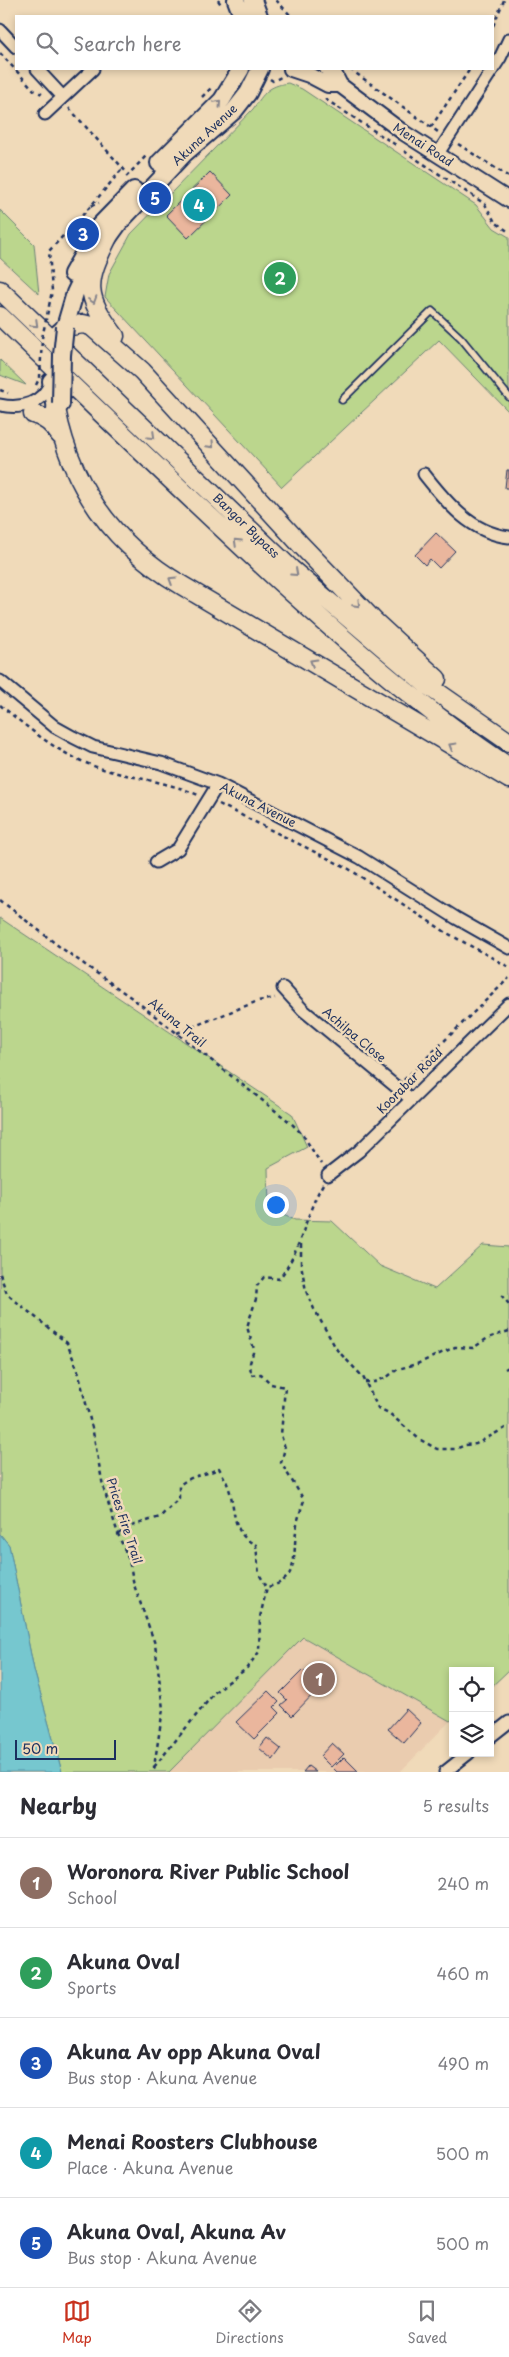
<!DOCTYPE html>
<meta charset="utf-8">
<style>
:root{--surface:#fff;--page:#f7f7f7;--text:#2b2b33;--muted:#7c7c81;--line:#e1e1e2;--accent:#c8321e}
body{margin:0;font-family:"Playpen Sans",sans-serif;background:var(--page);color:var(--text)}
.controls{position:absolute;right:15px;bottom:15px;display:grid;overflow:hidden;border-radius:0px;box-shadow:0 2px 8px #0003}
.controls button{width:45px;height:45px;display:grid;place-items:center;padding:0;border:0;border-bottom:1px solid var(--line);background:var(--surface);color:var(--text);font:25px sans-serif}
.scale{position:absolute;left:15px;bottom:12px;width:101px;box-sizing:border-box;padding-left:5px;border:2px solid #1b2f5e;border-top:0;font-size:14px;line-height:18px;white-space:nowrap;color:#1b2f5e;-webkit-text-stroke:4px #f0dab9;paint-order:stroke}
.you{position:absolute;left:275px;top:1204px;width:18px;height:18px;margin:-12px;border:4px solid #fff;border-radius:50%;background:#1a73e8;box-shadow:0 0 0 8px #1a73e833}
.badge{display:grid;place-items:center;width:32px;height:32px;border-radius:50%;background:var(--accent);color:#fff;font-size:16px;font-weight:700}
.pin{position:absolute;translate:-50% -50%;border:2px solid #fff;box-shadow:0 1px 5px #0006}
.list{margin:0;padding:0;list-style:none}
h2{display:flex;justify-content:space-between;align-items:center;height:65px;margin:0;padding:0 20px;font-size:21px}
h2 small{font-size:16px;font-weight:400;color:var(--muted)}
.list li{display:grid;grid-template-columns:32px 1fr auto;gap:15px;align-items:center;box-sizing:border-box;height:90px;padding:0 20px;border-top:1px solid var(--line)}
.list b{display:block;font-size:19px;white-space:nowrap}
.list p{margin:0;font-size:16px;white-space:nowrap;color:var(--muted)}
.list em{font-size:16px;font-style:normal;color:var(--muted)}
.icon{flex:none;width:28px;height:28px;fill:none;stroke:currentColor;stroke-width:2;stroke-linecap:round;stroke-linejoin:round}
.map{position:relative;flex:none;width:509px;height:1772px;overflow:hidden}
.search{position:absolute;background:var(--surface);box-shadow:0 2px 8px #0003;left:15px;right:15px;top:15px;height:55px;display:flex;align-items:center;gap:12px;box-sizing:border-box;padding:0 18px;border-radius:0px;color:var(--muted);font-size:19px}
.sheet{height:515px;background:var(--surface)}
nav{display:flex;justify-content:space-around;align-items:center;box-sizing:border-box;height:70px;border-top:1px solid var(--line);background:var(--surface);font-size:14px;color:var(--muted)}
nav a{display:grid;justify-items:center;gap:2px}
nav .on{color:var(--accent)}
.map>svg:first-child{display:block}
</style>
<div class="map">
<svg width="509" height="1772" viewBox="0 0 509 1772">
<rect width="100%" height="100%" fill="#f0dab9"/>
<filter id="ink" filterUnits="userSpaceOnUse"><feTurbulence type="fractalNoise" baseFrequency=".02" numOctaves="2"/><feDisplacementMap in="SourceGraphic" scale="10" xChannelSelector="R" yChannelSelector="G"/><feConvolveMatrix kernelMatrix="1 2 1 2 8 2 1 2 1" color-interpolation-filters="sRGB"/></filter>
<g filter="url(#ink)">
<!-- built -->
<path fill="#eaccaf" d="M302 1637 450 1721 400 1772H169Z"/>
<!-- green -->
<path fill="#bbd68d" stroke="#6b8276" d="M288 83 302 89 476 205 494 228 509 237V412L439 340 282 487 105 297 109 274 131 234 253 109C264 93 268 86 288 83Z
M0 210 34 244 39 294 0 258Z
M0 360 26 385 0 375Z
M0 918 292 1114 307 1147 268 1168 269 1209 295 1220 332 1221 380 1266 435 1289 483 1245 509 1247V1670L490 1688V1671H453V1719L450 1721 303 1637 169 1772H62L34 1670 9 1545 0 1534Z"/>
<!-- water -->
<path fill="#76c7cf" stroke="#528aa2" d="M0 1534 9 1545 34 1670 62 1772H0Z"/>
<!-- building -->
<path fill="#eab69d" stroke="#1b2f5e" d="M210 172 232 195 188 238 166 215Z
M507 470H509V488H505Z
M436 533 455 551 439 568 430 559 425 565 415 555Z
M303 1670 320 1687 292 1716 281 1705 287 1700 280 1693Z
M268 1691 279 1702 274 1707 280 1713 254 1739 236 1722Z
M406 1709 421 1723 404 1743 388 1729Z
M267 1738 281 1749 273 1760 259 1748Z
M332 1743 344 1754 331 1767 320 1756Z
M344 1757 358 1771 357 1772H337L333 1768Z
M308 1766 316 1772H303Z"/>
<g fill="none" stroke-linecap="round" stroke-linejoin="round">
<!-- service casing -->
<g stroke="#1b2f5e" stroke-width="9">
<path id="service" d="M342 400 432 311 461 338 509 397"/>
</g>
<!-- minor casing -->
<g stroke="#1b2f5e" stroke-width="15">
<path id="minor" d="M0 30 16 47
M37 69 63 97
M45 114 93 69
M437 155 500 58 509 39
M0 405C21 410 44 403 51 381
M424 474C446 502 471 533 509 537
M0 681 55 727 73 737 93 747 161 763 218 784 359 857 456 918 509 948
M156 862 178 849 218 784
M283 988 303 1010 411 1099
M328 1175 359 1151 509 1004
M490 1737 509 1722
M445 1772 469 1753"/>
</g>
<!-- tertiary casing -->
<g stroke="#1b2f5e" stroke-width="18">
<path id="tertiary" d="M291 69 309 75 328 85H340
M327 69 334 73 340 85 404 133 509 200"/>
</g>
<!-- secondary casing -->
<g stroke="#1b2f5e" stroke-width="20">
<path id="secondary" d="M236 0 242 16
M253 0 259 16
M159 163 222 100 241 69
M72 274 99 226 134 190
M57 334 65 327 75 293 88 266 119 223 184 154 234 111 248 93 260 69
M51 381 56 409 61 404"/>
</g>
<!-- primary casing -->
<g stroke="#1b2f5e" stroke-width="21">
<path id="primary" d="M108 237C85 283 84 295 115 336
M0 290 291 569 427 685 509 742
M0 316C92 404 183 493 277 579 351 646 425 712 509 767
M65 327 83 324 91 326 142 371 301 545 375 622 437 679
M56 409C71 487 115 546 183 586L509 779
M33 414C45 417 53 424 60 435"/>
</g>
<!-- path -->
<path stroke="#1b2f5e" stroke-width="2.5" stroke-dasharray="4 4" stroke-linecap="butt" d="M218 0 222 6
M276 0 291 16
M493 26 504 0
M0 53 34 90 42 94
M350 69 438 132
M270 79 273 81 281 77
M202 97 212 87
M325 99 396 145
M69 108 128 174
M431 127 470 69
M458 144 509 177
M404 151 485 204 495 222 509 232
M126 177 146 156
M91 206 99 203
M49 306 52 291 49 251 91 206 123 168
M0 390 8 393
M0 705C27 727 54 750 86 763 122 778 162 779 198 795
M219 804 349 869 447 933 509 967
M0 900 60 947 136 1001 291 1123 303 1135 321 1164
M177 1033 258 1001 275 998
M404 1080 509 978
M301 1244V1264L306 1291 314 1309 337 1350 363 1377 378 1408 389 1413 419 1439 437 1449H456L465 1445 476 1444 509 1426
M0 1274 7 1294 67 1343 78 1371 93 1432 103 1486 118 1534 129 1560 134 1585 155 1644 163 1709 154 1767 157 1772
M501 1295 509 1304
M505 1369 509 1367
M365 1382H375L387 1377 398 1369 417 1364 455 1347 473 1348 488 1338 509 1331
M118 1534 134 1525 160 1517 179 1498V1486C191 1474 206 1476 219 1468 222 1474 226 1480 228 1486 237 1509 229 1532 256 1545L259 1574 267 1587
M154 1767 216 1691 246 1669 259 1652 260 1617 267 1587C299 1581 293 1557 296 1531 297 1520 301 1510 304 1500L281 1463 285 1448 281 1435 285 1387 271 1384 261 1374 251 1375 250 1363 254 1349 247 1327 256 1299 257 1286 264 1277 279 1279C303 1248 304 1216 323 1184"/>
<!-- service -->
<use href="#service" stroke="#f0dab9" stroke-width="5.5"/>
<!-- minor -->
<use href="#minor" stroke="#f0dab9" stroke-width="11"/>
<!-- tertiary -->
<use href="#tertiary" stroke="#f0dab9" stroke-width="14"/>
<!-- secondary -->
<use href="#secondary" stroke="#f0dab9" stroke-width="16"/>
<!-- primary -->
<use href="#primary" stroke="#f0dab9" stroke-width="18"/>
<!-- secondary-bridge casing -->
<g stroke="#1b2f5e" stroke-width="20" stroke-linecap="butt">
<path id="secondary-bridge" d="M61 404 62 355 65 327"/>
</g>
<!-- path-bridge -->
<path stroke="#1b2f5e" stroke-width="2.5" stroke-dasharray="4 4" stroke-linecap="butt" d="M36 385 40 377 42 338 49 306"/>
<!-- secondary-bridge -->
<use href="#secondary-bridge" stroke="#f0dab9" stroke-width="16"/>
</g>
<!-- one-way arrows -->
<defs><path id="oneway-chevron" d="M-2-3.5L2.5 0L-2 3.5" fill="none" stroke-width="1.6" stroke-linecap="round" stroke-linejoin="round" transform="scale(1.25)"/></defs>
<g stroke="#86848c">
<use href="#oneway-chevron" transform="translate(218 103) rotate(-48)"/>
<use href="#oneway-chevron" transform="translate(93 300) rotate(72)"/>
<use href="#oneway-chevron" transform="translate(35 324) rotate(44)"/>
<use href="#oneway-chevron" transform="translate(152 436) rotate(44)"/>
<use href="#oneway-chevron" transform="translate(211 445) rotate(47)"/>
<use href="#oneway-chevron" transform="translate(237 542) rotate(-136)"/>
<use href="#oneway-chevron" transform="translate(295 573) rotate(42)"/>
<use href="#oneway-chevron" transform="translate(172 580) rotate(-148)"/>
<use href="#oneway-chevron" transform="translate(357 604) rotate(46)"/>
<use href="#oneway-chevron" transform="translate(313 662) rotate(-149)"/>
<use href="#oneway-chevron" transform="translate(452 746) rotate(-149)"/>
</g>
</g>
<g text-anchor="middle" stroke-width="5" stroke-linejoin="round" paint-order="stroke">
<!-- street labels -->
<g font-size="12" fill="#1b2f5e" stroke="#f0dab9">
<text transform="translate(205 135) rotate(-43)" y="4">Akuna Avenue</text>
<text transform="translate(423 145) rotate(33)" y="4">Menai Road</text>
<text transform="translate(246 526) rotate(44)" y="4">Bangor Bypass</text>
<text transform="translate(258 805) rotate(27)" y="4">Akuna Avenue</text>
<text transform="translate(177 1023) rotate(39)" y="4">Akuna Trail</text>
<text transform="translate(354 1035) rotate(40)" y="4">Achilpa Close</text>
<text transform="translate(410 1081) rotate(-45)" y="4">Koorabar Road</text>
<text transform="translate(124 1521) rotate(72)" y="4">Prices Fire Trail</text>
</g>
</g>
</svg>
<div class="controls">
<button><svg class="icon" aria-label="locate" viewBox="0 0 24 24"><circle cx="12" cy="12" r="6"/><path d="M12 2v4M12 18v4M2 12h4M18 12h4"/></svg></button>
<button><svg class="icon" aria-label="layers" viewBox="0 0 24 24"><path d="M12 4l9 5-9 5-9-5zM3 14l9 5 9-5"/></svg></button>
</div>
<div class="scale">50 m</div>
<div class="you"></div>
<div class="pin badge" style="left:319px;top:1679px;background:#8d6e63">1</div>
<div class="pin badge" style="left:280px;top:278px;background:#2e9e5b">2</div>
<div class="pin badge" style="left:83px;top:234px;background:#1a4fb4">3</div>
<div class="pin badge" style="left:199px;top:205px;background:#0f9aa8">4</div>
<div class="pin badge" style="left:155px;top:198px;background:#1a4fb4">5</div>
<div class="search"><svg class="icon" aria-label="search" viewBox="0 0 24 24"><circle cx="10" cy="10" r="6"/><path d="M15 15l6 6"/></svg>Search here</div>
</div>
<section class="sheet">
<h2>Nearby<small>5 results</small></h2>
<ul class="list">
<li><span class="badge" style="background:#8d6e63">1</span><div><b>Woronora River Public School</b><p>School</p></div><em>240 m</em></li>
<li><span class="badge" style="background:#2e9e5b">2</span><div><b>Akuna Oval</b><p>Sports</p></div><em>460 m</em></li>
<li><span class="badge" style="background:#1a4fb4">3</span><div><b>Akuna Av opp Akuna Oval</b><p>Bus stop · Akuna Avenue</p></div><em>490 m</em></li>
<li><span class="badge" style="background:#0f9aa8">4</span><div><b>Menai Roosters Clubhouse</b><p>Place · Akuna Avenue</p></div><em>500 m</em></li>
<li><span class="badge" style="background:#1a4fb4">5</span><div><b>Akuna Oval, Akuna Av</b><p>Bus stop · Akuna Avenue</p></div><em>500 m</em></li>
</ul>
</section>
<nav>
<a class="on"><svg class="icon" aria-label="map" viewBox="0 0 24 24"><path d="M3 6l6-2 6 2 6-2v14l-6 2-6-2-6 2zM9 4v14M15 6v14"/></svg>Map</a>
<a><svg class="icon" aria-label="directions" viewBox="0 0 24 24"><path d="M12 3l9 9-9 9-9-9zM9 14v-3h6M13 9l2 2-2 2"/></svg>Directions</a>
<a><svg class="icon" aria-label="saved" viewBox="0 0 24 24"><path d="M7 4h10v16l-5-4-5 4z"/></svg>Saved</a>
</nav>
